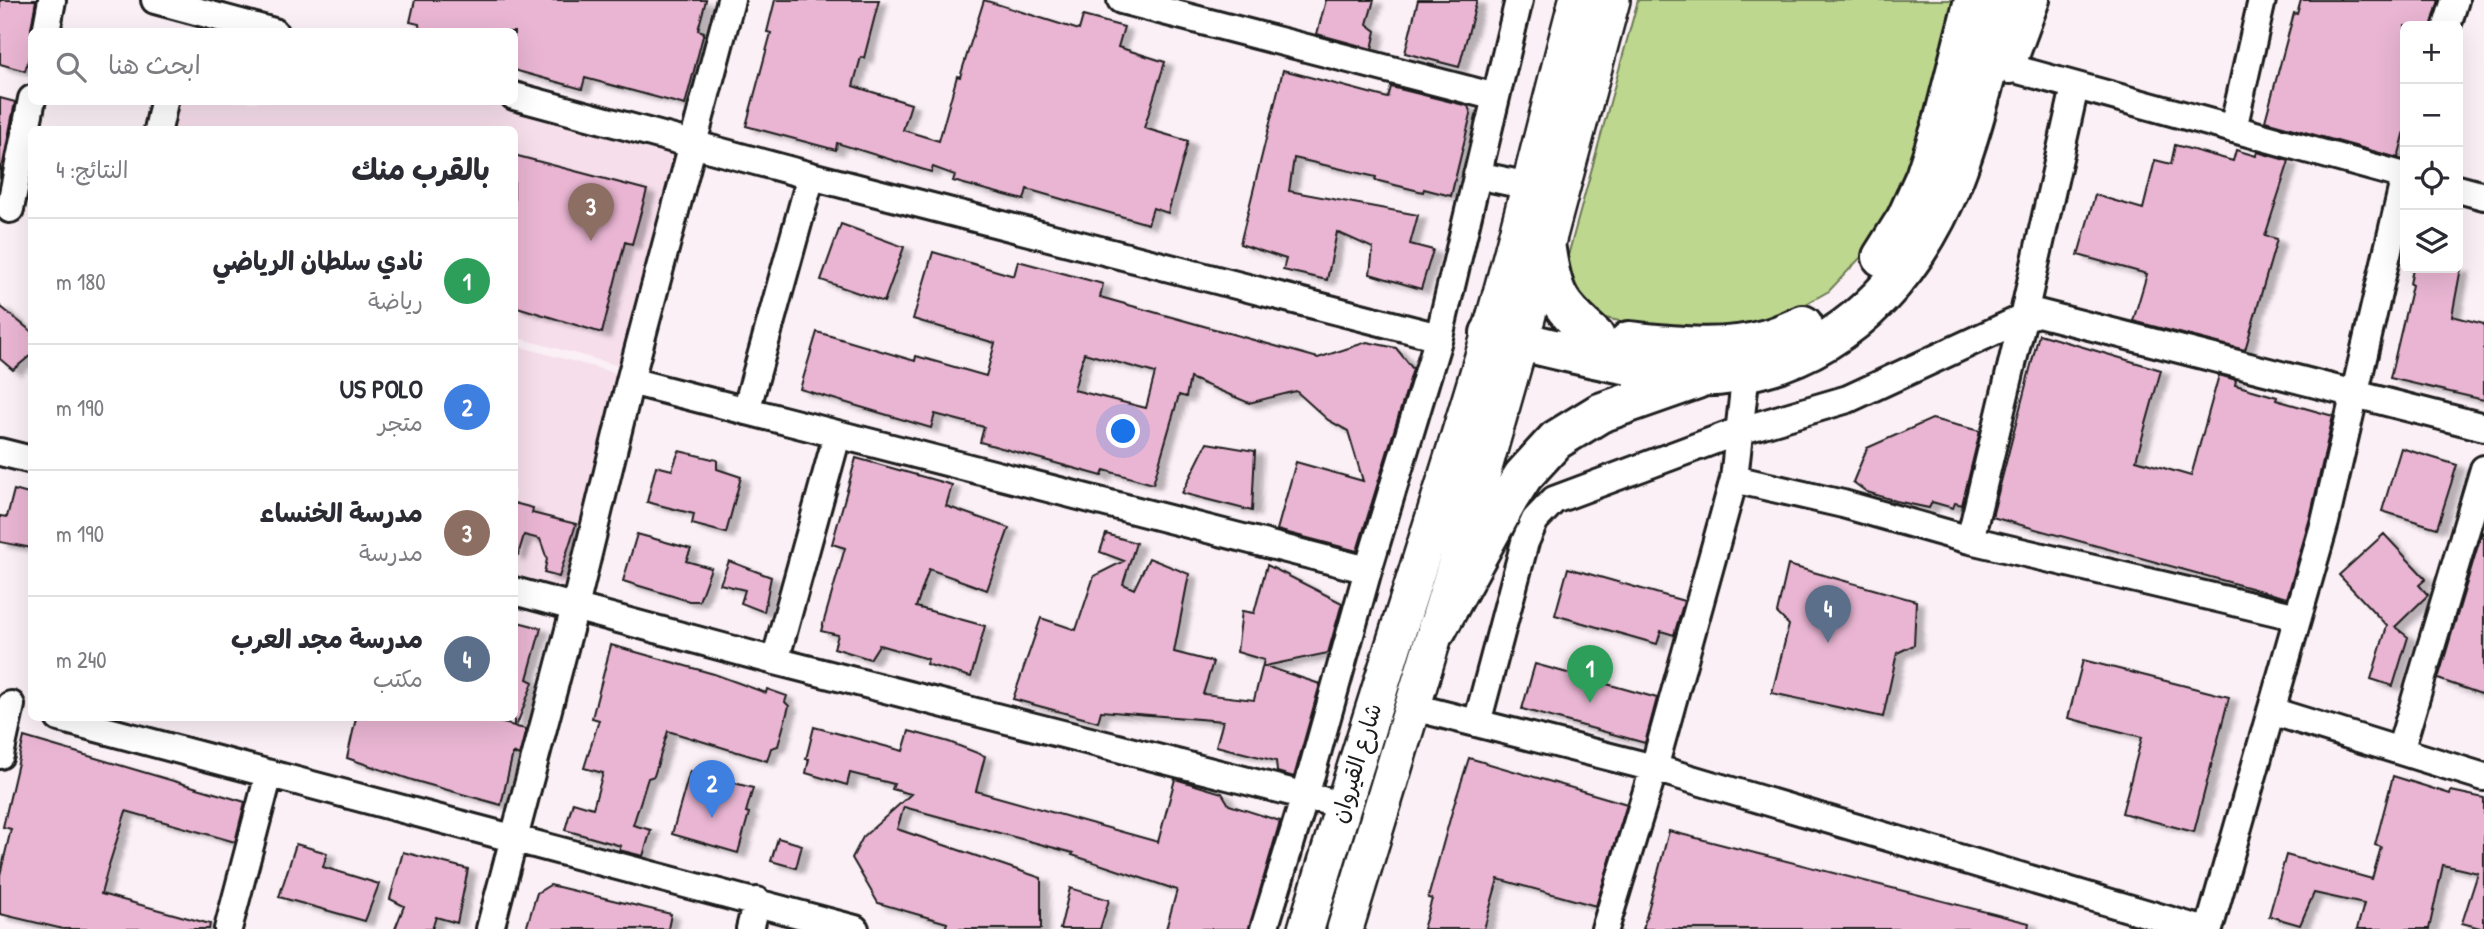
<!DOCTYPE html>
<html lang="ar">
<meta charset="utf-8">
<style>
:root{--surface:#fff;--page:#f2f2f3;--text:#2b2b33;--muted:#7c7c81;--line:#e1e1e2;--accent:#0f766e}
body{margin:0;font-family:"Patrick Hand","Playpen Sans Arabic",sans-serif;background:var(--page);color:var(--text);direction:rtl}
.controls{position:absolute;right:21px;top:21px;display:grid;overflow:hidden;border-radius:10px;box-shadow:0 7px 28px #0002}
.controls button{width:63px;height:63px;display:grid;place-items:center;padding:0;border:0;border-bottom:2px solid var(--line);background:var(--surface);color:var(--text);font:35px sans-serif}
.you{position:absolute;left:1124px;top:432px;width:24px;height:24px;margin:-18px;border:5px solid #fff;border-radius:50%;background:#1a73e8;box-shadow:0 0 0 10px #1a73e833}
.badge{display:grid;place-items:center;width:46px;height:46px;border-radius:50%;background:var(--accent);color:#fff;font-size:23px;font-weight:700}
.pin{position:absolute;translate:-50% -58px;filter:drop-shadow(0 2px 4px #0008)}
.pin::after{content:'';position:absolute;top:37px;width:24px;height:21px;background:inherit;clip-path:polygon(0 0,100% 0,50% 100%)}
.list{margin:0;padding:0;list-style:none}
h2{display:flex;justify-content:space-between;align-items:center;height:91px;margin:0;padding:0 28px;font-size:30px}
h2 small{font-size:23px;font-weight:400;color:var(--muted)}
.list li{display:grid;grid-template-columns:46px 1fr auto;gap:21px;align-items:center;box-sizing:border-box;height:126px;padding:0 28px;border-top:2px solid var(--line)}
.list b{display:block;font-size:26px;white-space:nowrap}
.list p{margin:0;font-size:23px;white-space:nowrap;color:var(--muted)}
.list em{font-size:23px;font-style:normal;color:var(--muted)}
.icon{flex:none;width:38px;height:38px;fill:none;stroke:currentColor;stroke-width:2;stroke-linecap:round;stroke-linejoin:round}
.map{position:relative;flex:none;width:2484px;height:929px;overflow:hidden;direction:ltr}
.search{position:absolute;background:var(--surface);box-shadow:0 7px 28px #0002;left:28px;top:28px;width:490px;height:77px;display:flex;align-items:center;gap:18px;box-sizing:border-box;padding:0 24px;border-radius:10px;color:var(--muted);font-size:26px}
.panel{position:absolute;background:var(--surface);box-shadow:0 7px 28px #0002;left:28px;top:126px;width:490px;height:595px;border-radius:10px;direction:rtl}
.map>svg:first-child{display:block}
</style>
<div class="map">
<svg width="2484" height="929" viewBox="0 0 2484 929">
<defs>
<filter id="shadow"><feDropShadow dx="8" dy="4.5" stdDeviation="2" flood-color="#0004"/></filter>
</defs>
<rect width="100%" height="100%" fill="#fbf0f6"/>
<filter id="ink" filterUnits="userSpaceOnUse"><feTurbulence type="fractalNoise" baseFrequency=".0143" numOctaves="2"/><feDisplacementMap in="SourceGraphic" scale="14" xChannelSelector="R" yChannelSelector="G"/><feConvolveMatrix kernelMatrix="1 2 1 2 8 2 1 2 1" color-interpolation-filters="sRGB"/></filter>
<g filter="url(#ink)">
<!-- built -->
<path fill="#f6deeb" d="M165 102H514L693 145 631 369 515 337 514 130H159Z
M514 345 619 374 563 590 515 576Z"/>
<!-- green -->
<path fill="#bdd78e" stroke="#6c7a55" stroke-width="2" d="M1638 0H1953L1941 63 1915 153 1891 207 1864 254 1829 291 1795 310 1750 327 1687 330 1629 323 1596 316 1563 274Z"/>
<!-- building -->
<path fill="#e9b5d2" stroke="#1c1c1c" stroke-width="2" fill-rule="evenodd" filter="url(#shadow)" d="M0 0H36L31 29 32 47 25 71 0 64Z
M415 0H706L698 30 704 32 685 105 585 78 582 89 514 70V32H420L419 24 410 22Z
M775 0H879L864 58 861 57 853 86 911 104 903 130 939 141 957 76 960 77 984 0 1079 30 1083 16 1124 27 1118 47 1165 62 1144 128 1188 141 1168 213 1153 208 1148 224 1027 189 1024 200 953 181 955 175 933 167 931 172 837 143 836 150 746 126 771 33 767 32Z
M1326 0H1374L1367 24 1376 31 1372 49 1317 34Z
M1418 0H1477L1459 67 1405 53Z
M2301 0H2439L2432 26H2405V131L2398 158 2265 121 2294 13 2297 14Z
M1283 70 1388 98 1391 87 1468 106 1471 114 1451 196 1424 189 1423 192 1375 180 1376 177 1294 158 1289 191 1418 215 1410 244 1433 250 1421 289 1370 274 1373 248 1337 232 1327 280 1283 270 1286 259 1240 244Z
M0 98 15 102 0 179Z
M2175 145 2233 161 2236 150 2256 156 2257 152 2289 161 2265 236 2277 239 2245 350 2133 321 2147 274 2078 255 2095 195 2143 209 2155 160 2171 164Z
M514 155 647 190 632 244 625 242 602 333 514 306Z
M841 224 904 247 884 302 821 280Z
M933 252 1014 276 1018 261 1103 284 1100 297 1318 358 1367 342 1396 348 1413 369 1357 551 1277 530 1296 462 1363 481 1348 431 1328 420 1296 391 1249 403 1190 378 1186 397 1179 395 1153 484 1104 470 1102 476 980 442 984 427 935 414 931 428 800 389 817 332 915 361 916 356 986 376 995 343 913 319ZM1084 353 1155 373 1146 408 1074 390Z
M2413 268H2461L2452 316 2484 324V400L2390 378 2412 285 2410 284Z
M0 306 32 332V354L13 370 0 359Z
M2039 334 2161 370 2136 460 2191 476 2219 375 2236 380 2235 385 2277 397 2276 400 2333 416 2310 518 2287 598 1992 517Z
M1932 419 1980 431 1962 505 1955 503 1953 508 1932 502 1929 508 1896 501 1867 492 1853 482 1867 448Z
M1207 443 1255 451 1252 511 1182 493Z
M2401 448 2457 465 2437 528 2382 511Z
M679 451 717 460V469L741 477 726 533 692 524 694 514 647 502 656 466 672 470Z
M856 458 952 485 946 506 1009 528 987 590 929 569 916 607 985 626 971 677 926 664 928 659 879 645 870 659 834 648 838 635 821 631 845 548 832 544Z
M14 490 32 495V548L0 542V516L7 517Z
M514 503 533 508 532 513 576 524 559 577 544 573 547 559 540 539 524 535 518 555H514Z
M2482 532 2484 533V695L2438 679Z
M637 534 691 549 686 561 711 568 699 601H689L623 581Z
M1106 534 1136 543 1123 584 1134 589 1149 558 1189 574 1174 652 1213 662 1203 694 1254 700 1264 660 1237 652 1242 611 1254 613 1267 565 1342 603 1328 653 1265 666 1320 684 1294 777 1277 772 1276 761 1216 746 1223 721 1101 711 1098 722 1013 699 1041 618 1076 630 1094 576 1124 561 1100 552Z
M2384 534 2426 579 2419 585 2428 595 2395 627 2408 637 2393 686 2371 679 2387 626 2339 575Z
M729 561 771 577 764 612 741 603 745 590 720 584Z
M1788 565 1916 601 1914 645 1897 653 1883 717 1772 693 1789 625 1777 613Z
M1568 568 1684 601 1674 635 1661 631 1657 644 1555 615Z
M514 621 541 628 527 679 533 682 516 727 526 729 519 756 513 753 501 805 412 780 347 758 356 718H485L514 726Z
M611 645 714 674 766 693 767 689 787 696 785 702 789 706 778 746 771 748 767 761 668 731 654 776 648 778 633 825 651 830 643 856 619 850 621 846 565 830 573 802 593 808 603 773 584 768 599 720 592 718Z
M2083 660 2229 697 2194 832 2122 813 2142 737 2068 718Z
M1535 664 1657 698 1645 743 1522 709Z
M814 727 903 751 909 731 949 742 985 756 976 791 1158 842 1175 779 1222 793 1229 805 1280 821 1249 929H1166L1177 890 1072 855 1073 853 904 807 897 829 1041 878V929H945L947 923 878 903 852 858 863 837 911 794 892 789 894 784 850 773 847 785 806 773 809 759H806Z
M24 737 245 802 235 842 126 811 108 868 101 894 210 924 209 929H63L0 914V875L11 829 3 827Z
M1469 758 1627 804 1596 906 1498 879 1484 929H1423L1432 899 1428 898 1453 808Z
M690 771 753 788 746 812 749 813 738 853 672 834Z
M2393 776 2450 794 2451 791 2484 798V929L2462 923 2478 873 2443 865 2429 929H2357L2364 904 2314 893 2300 925 2269 916 2286 855 2372 879 2381 847 2375 845Z
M1669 831 2029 923 2028 929H1643Z
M778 838 802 845 796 868 771 861Z
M296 844 327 853 323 867 379 884 365 921 279 897Z
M403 852 468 869 457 923 436 917 432 929H395L404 906 390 899Z
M550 885 671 914 668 929H526L537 893Z
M1070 888 1109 900 1100 929H1060Z"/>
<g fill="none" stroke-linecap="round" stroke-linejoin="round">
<!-- minor casing -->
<g stroke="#1c1c1c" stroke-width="32">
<path id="minor" d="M155 0 274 32
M1121 0 1496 97 1439 337
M2447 26 2455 0
M46 32 52 0
M1989 62 2405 176 2325 522 2209 929
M2010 70 2036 0
M514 96 811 176 1439 337 1368 570 1305 796 1264 929
M1496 97 1519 0
M2233 129 2262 0
M158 130 164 102
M1477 175 1529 186
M2458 189 2484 196
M10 209 32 99
M630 381 1368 570
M746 411 811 176
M0 452 32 460
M1734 479 1843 504 1970 540 2298 617
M1970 540 2023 318 2038 313 2484 427
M514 591 775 661 1342 805
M775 661 837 436
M1413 707 1654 768 2199 929
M2271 711 2484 777
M59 718 855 929
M1477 723 1525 542 1535 520 1554 500 1739 431 1848 399 2023 318 2075 87
M2400 751 2484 469
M0 755 11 705
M228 929 269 774
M490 929 575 607 630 381 731 0
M750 929 757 901
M1605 929 1654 768 1734 479 1746 371"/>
</g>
<!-- major casing -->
<g stroke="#1c1c1c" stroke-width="40">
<path id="major" d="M1306 929C1364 733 1429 539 1487 343 1520 230 1547 114 1577 0
M1345 929 1468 524 1527 318 1612 0"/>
</g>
<!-- highway casing -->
<g stroke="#1c1c1c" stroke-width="44">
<path id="highway" d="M1546 250C1553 297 1559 306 1595 337
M1882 257 1906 219 1925 177 1943 122 1974 0
M1490 333C1539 346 1589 358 1640 367 1661 370 1682 376 1703 376 1722 377 1743 372 1761 368 1856 343 1919 267 1954 178 1977 120 1988 59 2008 0
M1629 341C1674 346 1723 352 1767 339 1779 336 1791 330 1803 325
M1437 629 1509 498 1523 476 1556 440 1600 413 1697 379"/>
</g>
<!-- minor -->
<use href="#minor" stroke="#fff" stroke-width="26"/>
<!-- major -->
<use href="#major" stroke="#fff" stroke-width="35"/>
<!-- highway -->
<use href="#highway" stroke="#fff" stroke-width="38"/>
</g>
</g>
<g text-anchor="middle" stroke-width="5" stroke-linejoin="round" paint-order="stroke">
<!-- street labels -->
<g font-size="23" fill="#1c1c1c" stroke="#fff">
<text transform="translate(1356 763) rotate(-73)" y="8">شارع القيروان</text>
</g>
</g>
</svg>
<div class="controls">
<button>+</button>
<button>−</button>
<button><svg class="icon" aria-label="locate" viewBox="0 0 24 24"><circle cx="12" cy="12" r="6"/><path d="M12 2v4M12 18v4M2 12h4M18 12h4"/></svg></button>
<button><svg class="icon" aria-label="layers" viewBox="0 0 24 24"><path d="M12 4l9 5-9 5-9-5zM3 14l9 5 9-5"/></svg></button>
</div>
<div class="you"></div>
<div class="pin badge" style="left:1590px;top:703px;background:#2e9e5b">1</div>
<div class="pin badge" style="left:712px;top:818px;background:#3f7fe0">2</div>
<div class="pin badge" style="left:591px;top:241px;background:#8d6e63">3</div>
<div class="pin badge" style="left:1828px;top:643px;background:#5c6f8a">4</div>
<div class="search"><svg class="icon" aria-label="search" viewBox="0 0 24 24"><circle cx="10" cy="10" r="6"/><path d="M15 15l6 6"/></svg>ابحث هنا</div>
<section class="panel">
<h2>بالقرب منك<small>النتائج: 4</small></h2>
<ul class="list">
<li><span class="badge" style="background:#2e9e5b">1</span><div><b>نادي سلطان الرياضي</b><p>رياضة</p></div><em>180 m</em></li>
<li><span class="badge" style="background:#3f7fe0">2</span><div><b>US POLO</b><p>متجر</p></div><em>190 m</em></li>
<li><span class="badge" style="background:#8d6e63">3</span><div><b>مدرسة الخنساء</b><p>مدرسة</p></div><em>190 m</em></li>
<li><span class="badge" style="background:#5c6f8a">4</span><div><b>مدرسة مجد العرب</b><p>مكتب</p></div><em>240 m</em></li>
</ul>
</section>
</div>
